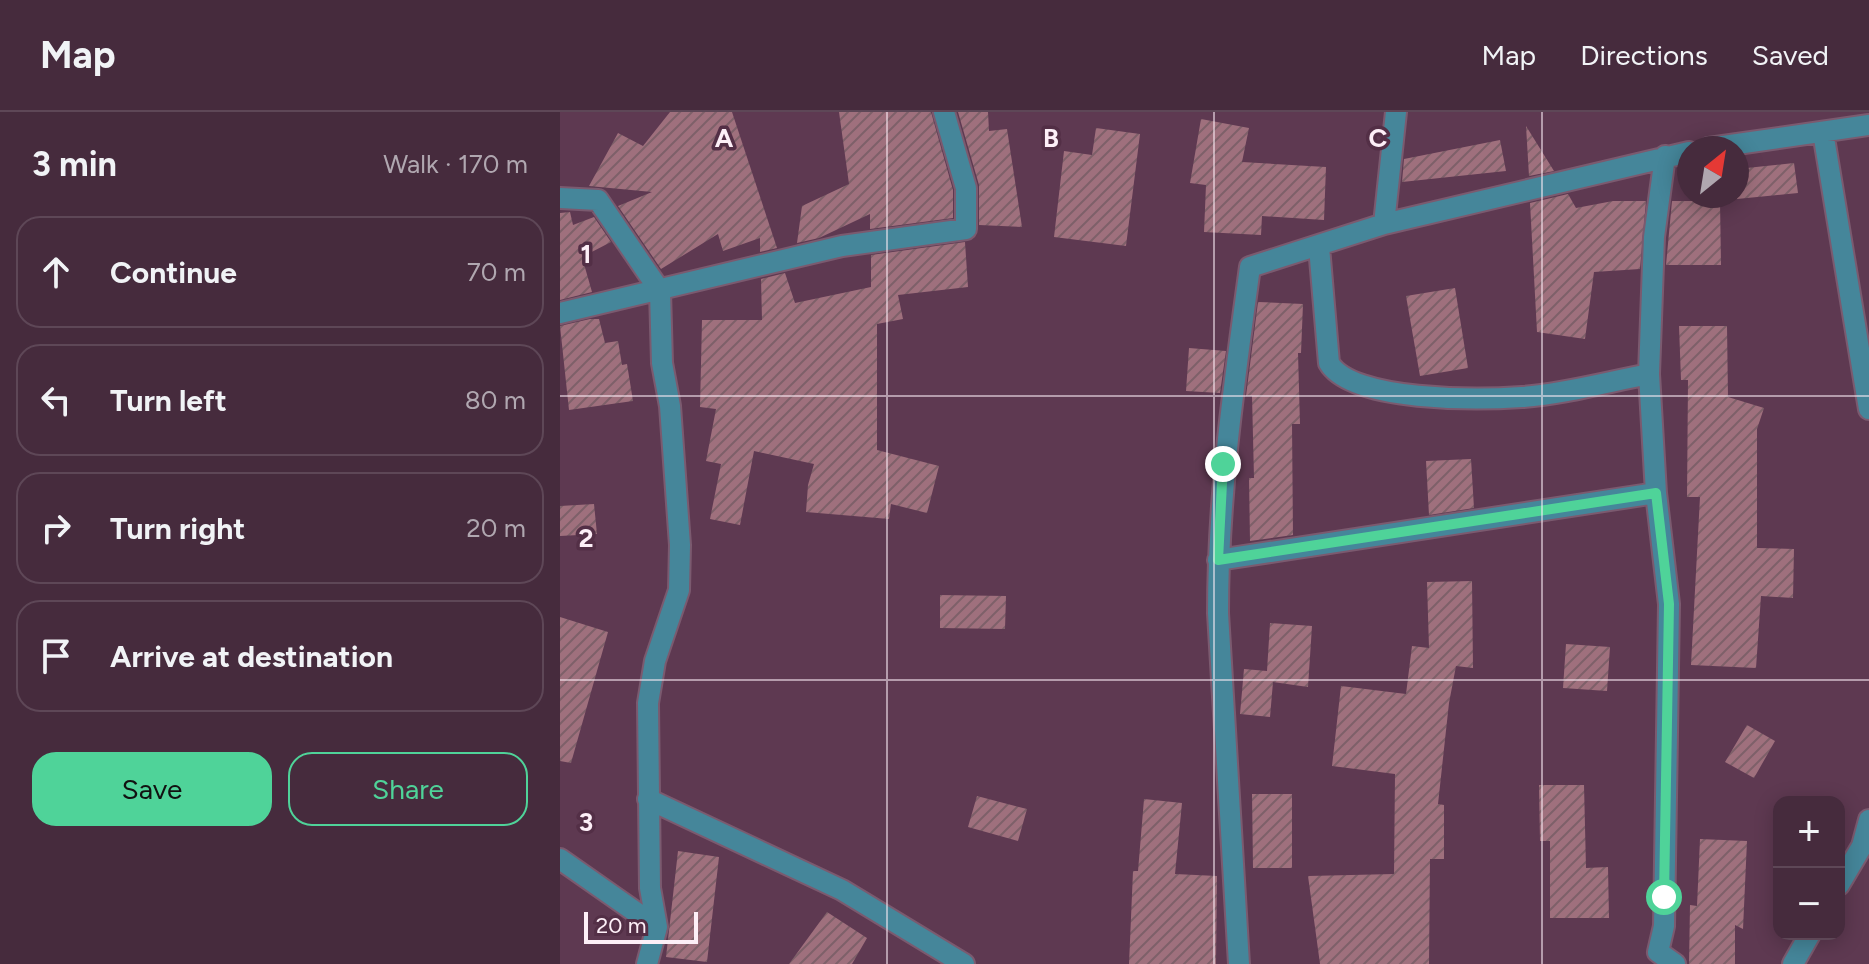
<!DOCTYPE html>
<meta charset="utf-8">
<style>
:root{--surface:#462b3d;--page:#4d3344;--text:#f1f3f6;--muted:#b0a7b0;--line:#5e4757;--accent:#4fd399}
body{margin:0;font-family:Figtree,sans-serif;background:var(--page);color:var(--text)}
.controls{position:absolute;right:24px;bottom:24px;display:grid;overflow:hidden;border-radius:16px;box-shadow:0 4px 20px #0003}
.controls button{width:72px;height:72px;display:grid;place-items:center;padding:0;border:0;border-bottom:2px solid var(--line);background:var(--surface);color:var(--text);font:40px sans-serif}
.compass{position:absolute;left:1117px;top:24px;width:72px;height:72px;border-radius:50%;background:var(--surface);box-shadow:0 4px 20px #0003;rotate:30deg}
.scale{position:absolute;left:24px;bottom:20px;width:114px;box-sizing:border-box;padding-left:8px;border:4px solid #fdeff7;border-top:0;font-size:22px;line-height:28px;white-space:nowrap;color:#fdeff7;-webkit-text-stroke:6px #532f46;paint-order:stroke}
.stop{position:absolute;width:24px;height:24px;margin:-18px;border:6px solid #4fd399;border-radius:50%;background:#fff}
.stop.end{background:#4fd399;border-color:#fff;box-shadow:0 2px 8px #0008}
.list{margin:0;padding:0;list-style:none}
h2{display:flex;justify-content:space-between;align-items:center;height:104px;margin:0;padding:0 32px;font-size:34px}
h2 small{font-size:26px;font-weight:400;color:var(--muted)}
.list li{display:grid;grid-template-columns:52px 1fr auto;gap:24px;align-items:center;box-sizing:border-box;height:112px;margin:0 16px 16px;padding:0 16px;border:2px solid var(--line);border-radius:24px}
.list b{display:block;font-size:30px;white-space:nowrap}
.list em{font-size:26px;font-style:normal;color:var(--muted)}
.actions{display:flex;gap:16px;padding:24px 32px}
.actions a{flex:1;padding:18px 0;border:2px solid var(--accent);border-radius:24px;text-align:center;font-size:28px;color:var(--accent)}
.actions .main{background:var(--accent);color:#111}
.icon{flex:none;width:44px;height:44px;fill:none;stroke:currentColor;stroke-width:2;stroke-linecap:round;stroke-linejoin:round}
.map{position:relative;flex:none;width:1309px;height:852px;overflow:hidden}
header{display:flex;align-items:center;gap:48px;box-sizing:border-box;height:112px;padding:0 40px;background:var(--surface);border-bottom:2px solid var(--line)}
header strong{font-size:38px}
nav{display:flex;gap:44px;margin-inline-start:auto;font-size:28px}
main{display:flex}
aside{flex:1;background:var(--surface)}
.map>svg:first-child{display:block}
</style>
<header>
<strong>Map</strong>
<nav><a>Map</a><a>Directions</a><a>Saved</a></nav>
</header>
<main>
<aside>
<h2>3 min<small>Walk · 170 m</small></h2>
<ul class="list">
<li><svg class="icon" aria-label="ahead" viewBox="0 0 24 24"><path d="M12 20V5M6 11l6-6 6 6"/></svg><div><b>Continue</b></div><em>70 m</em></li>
<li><svg class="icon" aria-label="left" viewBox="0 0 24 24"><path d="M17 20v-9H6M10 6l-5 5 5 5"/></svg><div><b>Turn left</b></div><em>80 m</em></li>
<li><svg class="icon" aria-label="right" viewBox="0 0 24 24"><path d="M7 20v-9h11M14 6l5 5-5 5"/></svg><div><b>Turn right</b></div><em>20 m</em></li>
<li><svg class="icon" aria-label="arrive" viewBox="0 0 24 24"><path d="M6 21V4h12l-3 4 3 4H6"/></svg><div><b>Arrive at destination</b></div></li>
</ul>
<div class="actions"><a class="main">Save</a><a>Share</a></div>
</aside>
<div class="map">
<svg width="1309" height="852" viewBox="0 0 1309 852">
<defs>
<pattern id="building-hatch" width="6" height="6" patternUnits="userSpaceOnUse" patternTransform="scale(2)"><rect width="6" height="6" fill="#9f707d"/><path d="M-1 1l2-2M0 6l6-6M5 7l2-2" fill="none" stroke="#7e6069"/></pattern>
</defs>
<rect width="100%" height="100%" fill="#5e3951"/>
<!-- building -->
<path fill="url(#building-hatch)" d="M110 0H172L217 136 200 140V126L163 139 158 122 101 157 58 94 92 80 29 74 58 21 83 34Z
M279 0H371L393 78V106L310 117V102L259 126 237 131 242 94 289 72Z
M398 0H428L429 19 447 17 462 115 419 113V73Z
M641 7 689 16 682 50 766 55 764 108 702 104 701 123 644 120 646 73 630 71Z
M966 14 994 59 969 64Z
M536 16 580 22 566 134 494 125 504 39 532 43Z
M940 28 946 59 842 70 844 47Z
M1234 51 1238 81 1177 87V57Z
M1008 82 1016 96 1053 89H1086L1080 157 1034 160 1025 227 977 220 970 91Z
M1112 89H1160L1161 153H1106Z
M10 100 13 113 34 105 51 130 22 145 32 180 0 188V101Z
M405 130 408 175 338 183 343 207 317 212V338L379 354 367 401 331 392 329 407 246 400 248 373 254 352 194 339 180 413 150 407 161 352 146 349 156 297 140 295 142 208H202L201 167 225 161 235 191 311 175V143Z
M895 176 908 256 860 264 846 184Z
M698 190 743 192 741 241H738L740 312H732L733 423 690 429 689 366H694L692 284H686Z
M30 207H39L45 231 58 229 62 253 67 252 73 289 9 298 0 214Z
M1119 214H1167L1168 285 1204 296 1197 317V436L1234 437 1233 486 1201 484 1196 556 1131 553 1140 385H1127L1128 268H1121Z
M629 236 666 239 660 281 626 279Z
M911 347 914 396 869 403 866 349Z
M34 392 37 422 0 424V394Z
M912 469 913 556 896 554 889 591 878 692 884 693V747H870L869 852H760L748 764 834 762 835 662 772 654 781 574 846 582 852 534 869 536 867 470Z
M380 483 446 484 445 517 380 516Z
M0 505 48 520 11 651 0 649Z
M710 511 752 514 748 575 713 570 710 605 680 602 684 557 707 559Z
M1006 532 1050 535 1047 579 1003 576Z
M1187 613 1215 629 1194 666 1165 650Z
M979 673H1024L1026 756 1048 755 1049 806H990V729H980Z
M692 682H732V756H693Z
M417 684 467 697 458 729 408 715Z
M584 687 622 691 615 762 657 764 656 852H569L573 759H578Z
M1140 727 1187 729 1183 817 1175 813V852H1129L1130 793 1137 794Z
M118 739 159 745 147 850 106 845Z
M267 800 307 826 292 852H229Z"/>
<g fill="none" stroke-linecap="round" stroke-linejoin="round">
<!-- minor casing -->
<g stroke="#7b5a6f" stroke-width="24">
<path id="minor" d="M1263 20 1309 297
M1149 36 1309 13
M1105 44 1094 125 1089 262 1096 381 1109 492 1104 814 1098 840 1115 852
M0 86 38 88 100 179 102 251 110 294 120 433 119 478 95 549 88 591 90 776 97 815 87 852
M824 112 836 0
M759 135 769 251C792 290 919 288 962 285 1004 282 1047 270 1089 262
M0 201 282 134 406 117V76L384 0
M658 448 1096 381
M88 687 282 778 404 852
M0 747 97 815
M1279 773 1302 734 1309 708
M679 852 658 501C658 382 674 272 690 155L824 112 1129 40
M1233 852 1250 822"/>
</g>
<!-- minor -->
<use href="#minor" stroke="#45869a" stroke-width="20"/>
</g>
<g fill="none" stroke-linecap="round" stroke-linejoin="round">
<!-- route -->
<path stroke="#4fd399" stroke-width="10" d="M663 352 658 448 1096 381 1109 492 1104 785"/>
</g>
<!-- grid -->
<path fill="none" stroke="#fdeff7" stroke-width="2" stroke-opacity="0.55" d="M327 0V852M654 0V852M982 0V852M0 284H1309M0 568H1309"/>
<g font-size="26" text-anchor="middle" font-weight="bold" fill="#fdeff7" stroke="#532f46" stroke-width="7" stroke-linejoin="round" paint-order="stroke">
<text x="164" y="35">A</text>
<text x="491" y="35">B</text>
<text x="818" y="35">C</text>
<text x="26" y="151">1</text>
<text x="26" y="435">2</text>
<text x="26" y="719">3</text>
</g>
</svg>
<div class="controls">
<button>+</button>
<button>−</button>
</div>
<svg class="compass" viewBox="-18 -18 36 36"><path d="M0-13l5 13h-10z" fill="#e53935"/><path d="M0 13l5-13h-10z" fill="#b0a7b0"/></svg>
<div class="scale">20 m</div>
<div class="stop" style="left:1104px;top:785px"></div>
<div class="stop end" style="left:663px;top:352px"></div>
</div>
</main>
